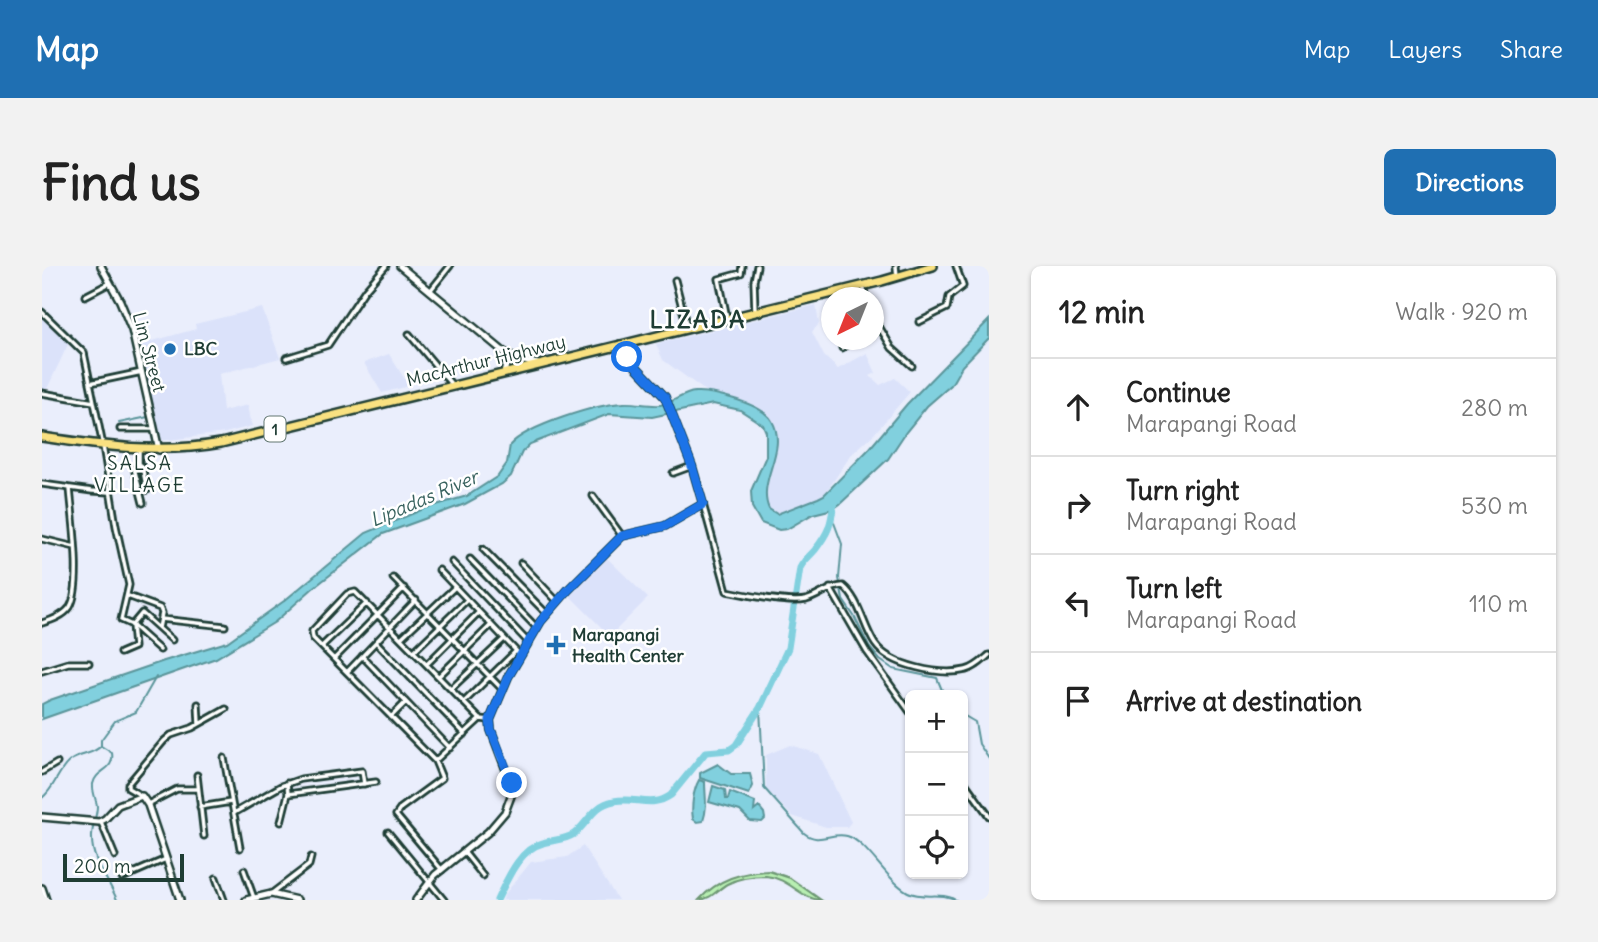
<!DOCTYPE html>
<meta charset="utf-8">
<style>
:root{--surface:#fff;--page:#f2f2f2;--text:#222;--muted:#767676;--line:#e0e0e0;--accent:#1f6fb2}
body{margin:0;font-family:Delius,sans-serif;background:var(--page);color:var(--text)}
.controls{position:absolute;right:21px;bottom:21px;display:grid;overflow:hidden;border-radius:10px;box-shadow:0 2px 5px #0004}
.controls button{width:63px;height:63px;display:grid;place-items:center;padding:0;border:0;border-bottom:2px solid var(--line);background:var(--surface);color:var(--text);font:35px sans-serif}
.compass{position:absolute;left:779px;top:21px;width:63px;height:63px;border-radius:50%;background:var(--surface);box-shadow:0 2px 5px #0004;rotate:223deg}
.scale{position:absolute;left:21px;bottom:18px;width:121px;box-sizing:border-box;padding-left:7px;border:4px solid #1f3d34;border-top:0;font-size:19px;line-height:24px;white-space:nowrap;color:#1f3d34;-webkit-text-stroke:5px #fff;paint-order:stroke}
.stop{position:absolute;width:21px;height:21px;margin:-16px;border:5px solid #1a73e8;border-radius:50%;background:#fff}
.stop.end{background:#1a73e8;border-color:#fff;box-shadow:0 2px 7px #0008}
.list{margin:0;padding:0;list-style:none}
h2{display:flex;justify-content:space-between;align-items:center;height:91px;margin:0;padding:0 28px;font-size:30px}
h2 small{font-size:23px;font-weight:400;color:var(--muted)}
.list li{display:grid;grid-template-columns:46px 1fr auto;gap:21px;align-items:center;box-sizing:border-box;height:98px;padding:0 28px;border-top:2px solid var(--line)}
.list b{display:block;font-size:26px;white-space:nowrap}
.list p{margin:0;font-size:23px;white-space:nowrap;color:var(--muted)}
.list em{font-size:23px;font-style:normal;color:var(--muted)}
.icon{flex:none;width:38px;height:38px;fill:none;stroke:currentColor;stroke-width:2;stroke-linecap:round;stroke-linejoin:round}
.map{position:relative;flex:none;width:947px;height:634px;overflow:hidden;border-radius:10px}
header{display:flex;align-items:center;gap:42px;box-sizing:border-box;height:98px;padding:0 35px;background:var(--accent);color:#fff}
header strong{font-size:33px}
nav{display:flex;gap:38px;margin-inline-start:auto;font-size:24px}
.intro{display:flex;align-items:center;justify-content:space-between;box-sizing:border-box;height:168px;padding:0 42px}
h1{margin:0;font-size:49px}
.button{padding:18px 32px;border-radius:10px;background:var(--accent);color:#fff;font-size:24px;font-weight:700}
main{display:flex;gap:42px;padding:0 42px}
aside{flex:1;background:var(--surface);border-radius:10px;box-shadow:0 2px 5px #0004}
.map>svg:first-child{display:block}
</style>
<header>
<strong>Map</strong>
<nav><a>Map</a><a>Layers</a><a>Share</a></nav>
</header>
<div class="intro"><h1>Find us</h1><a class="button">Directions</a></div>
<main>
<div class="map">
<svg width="947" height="634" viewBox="0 0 947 634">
<rect width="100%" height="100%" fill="#eaeefc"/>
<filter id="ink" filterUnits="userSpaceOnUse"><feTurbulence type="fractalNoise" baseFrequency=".0143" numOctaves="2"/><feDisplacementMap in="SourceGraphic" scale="14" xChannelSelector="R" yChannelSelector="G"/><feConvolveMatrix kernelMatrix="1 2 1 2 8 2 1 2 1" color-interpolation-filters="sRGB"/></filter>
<g filter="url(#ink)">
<!-- built -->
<path fill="#dbe2fa" d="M774 39 777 58 770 66 782 90 796 103 825 87 834 107 828 110 838 119 853 112 868 126 832 168 809 189 782 229 735 248 727 243 723 230 735 180 732 159 724 147 707 139 666 127 621 94 614 78Z
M220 42 238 92 177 108 181 145 206 139 210 160 183 167 118 175 96 79 154 63 153 58Z
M0 49 28 74 4 125H0Z
M347 88 367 120 340 127 322 97Z
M563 290 606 332 568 370 526 328Z
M748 479 777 488 807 552 809 556 805 561H784L750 550 724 523V489Z
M541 580 576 634H461L462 629 489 596 525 591Z"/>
<!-- green -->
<path fill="#b8efb2" stroke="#6c9673" stroke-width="2" d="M727 605 748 612 779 634C760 634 747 612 724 610 711 610 696 612 685 618 676 623 668 634 657 634 676 613 699 606 727 605Z"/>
<!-- water -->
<path fill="#81d0de" stroke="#5a959a" stroke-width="2" d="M947 54V72L920 100 909 119 885 140 864 166 846 193 798 238 791 243 771 248 745 263 737 264 719 257 710 241 709 225 724 190V166L721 159 698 144 671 138 610 151 567 148 488 178 480 186 469 210 460 218 423 238 341 268 270 323 233 356 174 392 0 453V438L8 434 122 395 185 376 242 335 324 267 384 242 425 230 456 210 465 197 468 179C484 160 556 138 581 137 593 136 606 140 618 139 630 138 640 127 653 126 671 125 721 138 730 155 747 184 714 215 727 243L735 248 776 232 782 229 828 182 865 138Z
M676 498 689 508H708L711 520 707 528 658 512V507Z
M657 514 663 516C663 530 666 541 661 555L655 556 651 553C649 541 651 525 657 514Z
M671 520 683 524 684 533H686L688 526 713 536 712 545 717 541 722 547 723 553 720 556 708 555 698 545 667 536Z"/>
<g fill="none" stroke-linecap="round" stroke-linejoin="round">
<!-- stream -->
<path stroke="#5a959a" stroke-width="2" d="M77 157 106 151
M791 254 800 278 797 312 801 334 812 350 827 381 838 394 851 403 895 412 902 429
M718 442 722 522 762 567C777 579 788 566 805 570 824 575 845 615 866 626 882 634 899 625 914 634
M921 449 933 456 937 478 947 493
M0 532C13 522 16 504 28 495 38 487 51 489 59 480
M75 634C67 613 50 597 50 573 49 562 55 551 55 540 54 533 50 525 51 518 54 503 73 505 70 487L59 480V474L73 455 94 446 114 411"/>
<!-- river -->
<path stroke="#81d0de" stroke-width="7" d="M455 634C465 614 477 583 501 577 510 574 523 574 532 568 547 556 551 539 572 535 593 530 610 543 629 529L664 486 687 484 694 479 718 442 746 382 758 302C762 294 767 291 773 284 787 266 789 259 792 236"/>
<!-- street casing -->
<g stroke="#1f3d34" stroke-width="9">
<path id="street" d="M854 0 855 11
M633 14 645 61
M821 20 824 32
M388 25 408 0
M43 30 68 17
M713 45 712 15 715 0
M0 46 42 87 61 180 74 260 87 319 79 354 90 359 118 384
M685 52 677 13 699 7 700 0
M832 52 850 82 870 100
M877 56 905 42 907 31 921 20 914 0
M367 68 410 119
M800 82 812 74
M244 92 286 79 323 24 344 0
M48 117 100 106
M0 127 52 136
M78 163H111
M97 183V198L92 202 101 237
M97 198 100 200 105 224 98 226
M631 207 650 200
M0 218 50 225 68 226
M551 230 580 270
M661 238 685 325C705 329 746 338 764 334 778 330 785 321 801 320 818 334 821 360 833 378 848 400 899 410 924 404 933 402 940 395 947 389
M0 273 33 281
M441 283 505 348
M428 293 495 362
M410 296 486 376
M479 297 515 335
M397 304 478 389
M351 312 460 423
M788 322 825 386 868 446
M86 330 118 342 120 347 117 362
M119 353 183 360
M0 357C10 354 22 350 28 341 41 319 30 249 28 222
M359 372 413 321
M334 376 423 468
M280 380 325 337
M372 385 425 334
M78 387 92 381 90 359 100 347 130 374
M320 390 408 482
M292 393 362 322
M385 398 437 346
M0 405 26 397H47
M305 406 374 334
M397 410 449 359
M409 423 462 373
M422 436 474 385
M156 438 157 458
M349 451 364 436
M182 492 198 582
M393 495 438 453
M0 506 15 497
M155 509 162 570
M921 514 947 550
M246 528 334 516
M98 529 86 522V518L122 475 129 469 150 462 184 443
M106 538 135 523H156
M158 541 189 536
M192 547 239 520 259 513 320 505 322 518
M59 556 73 590
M239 556 246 528 245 517
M346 566 402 634
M422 586 441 610
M202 604 212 632
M400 604 354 549 359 542 400 512 393 495 271 372 270 365 305 328 313 326 438 453 448 454
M80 612 124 593
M174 612 182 634
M229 628 267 599 269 591"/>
</g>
<!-- secondary casing -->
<g stroke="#1f3d34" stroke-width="10">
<path id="secondary" d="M59 0 78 35 90 64 117 184
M358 0 462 86 478 94 496 98
M462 107 465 95 462 86
M0 551 57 556 63 553 76 539 100 530 106 539 138 634
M0 622 4 634
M204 634 229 628 255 634
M374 634 393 609 446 566 463 546 469 530V517L449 464 448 454 466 411 499 355 526 324 580 270 623 260 661 238 650 200 623 131 582 88 578 78"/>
</g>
<!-- highway casing -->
<g stroke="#1f3d34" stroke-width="12">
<path id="highway" d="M0 171C60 180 119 188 179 177L840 15 891 0"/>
</g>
<!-- street -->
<use href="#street" stroke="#fff" stroke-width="3.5"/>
<!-- secondary -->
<use href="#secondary" stroke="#fff" stroke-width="5"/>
<!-- highway -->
<use href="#highway" stroke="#f9e181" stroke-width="7"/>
</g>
</g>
<g fill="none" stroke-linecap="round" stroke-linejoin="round" filter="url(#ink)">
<!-- route -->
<path stroke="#1a73e8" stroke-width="9" d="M470 517 449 464 448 454 466 411 499 355 526 324 580 270 623 260 661 238 650 200 623 131 585 91"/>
</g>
<!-- markers -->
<g fill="#1f6fb2" stroke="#fff" stroke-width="2.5">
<circle cx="128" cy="83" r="7"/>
<path d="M510.5 368.5h7v7h7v7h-7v7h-7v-7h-7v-7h7z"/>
</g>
<g text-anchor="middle" stroke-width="5" stroke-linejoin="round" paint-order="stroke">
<!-- shield labels -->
<rect fill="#fff" stroke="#627771" stroke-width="2" x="222.5" y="150.5" width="21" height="25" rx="5"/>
<g font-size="16" font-weight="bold" fill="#1f3d34">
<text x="233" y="169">1</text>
</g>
<!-- poi labels -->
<g font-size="18" font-weight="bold" fill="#1f3d34" stroke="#fff" text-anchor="start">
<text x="142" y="89">LBC</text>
<text x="530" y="375">Marapangi<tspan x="530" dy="21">Health Center</tspan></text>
</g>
<!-- street labels -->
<g font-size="18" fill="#1f3d34" stroke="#fff">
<text transform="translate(107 86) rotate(75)" y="6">Lim Street</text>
<text transform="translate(444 95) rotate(-14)" y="6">MacArthur Highway</text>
</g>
<!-- neighbourhood labels -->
<g font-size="19" letter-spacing="2" fill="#1f3d34" stroke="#fff">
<text x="98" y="204">SALSA<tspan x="98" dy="22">VILLAGE</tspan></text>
</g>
<!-- water labels -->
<g font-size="19" font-style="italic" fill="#38625e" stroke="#fff">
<text transform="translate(382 232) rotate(-23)" y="7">Lipadas River</text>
</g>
<!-- district labels -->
<g font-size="24" font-weight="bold" letter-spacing="2" fill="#1f3d34" stroke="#fff">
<text x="656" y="62">LIZADA</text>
</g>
</g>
</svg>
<div class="controls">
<button>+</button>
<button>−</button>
<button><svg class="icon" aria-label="locate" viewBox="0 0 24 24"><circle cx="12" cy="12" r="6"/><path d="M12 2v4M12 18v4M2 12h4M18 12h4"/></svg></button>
</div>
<svg class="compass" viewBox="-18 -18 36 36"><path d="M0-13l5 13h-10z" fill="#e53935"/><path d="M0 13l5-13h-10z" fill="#767676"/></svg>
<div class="scale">200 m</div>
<div class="stop" style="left:585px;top:91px"></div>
<div class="stop end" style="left:470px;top:517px"></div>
</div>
<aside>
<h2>12 min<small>Walk · 920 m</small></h2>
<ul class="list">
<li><svg class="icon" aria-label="ahead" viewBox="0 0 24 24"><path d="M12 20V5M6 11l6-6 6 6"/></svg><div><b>Continue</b><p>Marapangi Road</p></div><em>280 m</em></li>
<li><svg class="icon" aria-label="right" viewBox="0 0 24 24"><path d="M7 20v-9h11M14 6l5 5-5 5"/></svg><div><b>Turn right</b><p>Marapangi Road</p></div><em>530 m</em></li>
<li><svg class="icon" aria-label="left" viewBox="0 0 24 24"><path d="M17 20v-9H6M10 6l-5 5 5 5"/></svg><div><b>Turn left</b><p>Marapangi Road</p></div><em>110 m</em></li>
<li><svg class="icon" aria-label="arrive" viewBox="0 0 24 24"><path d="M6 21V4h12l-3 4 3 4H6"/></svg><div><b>Arrive at destination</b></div></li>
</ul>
</aside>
</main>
